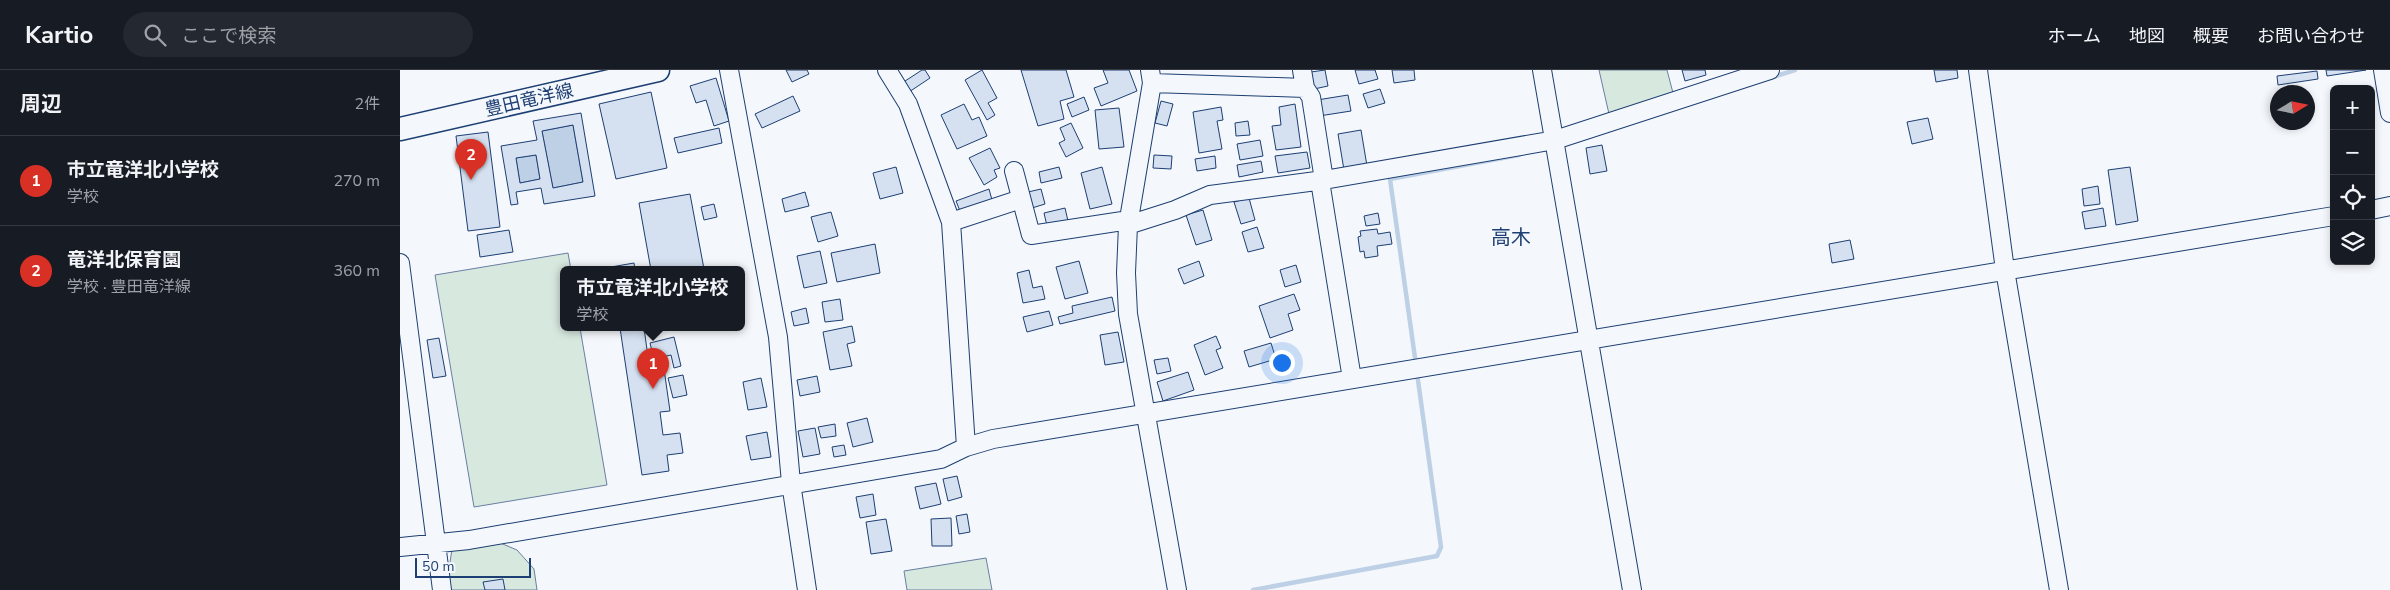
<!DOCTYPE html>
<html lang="ja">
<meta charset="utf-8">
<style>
:root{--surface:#171b24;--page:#242831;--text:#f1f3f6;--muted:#9ea1a6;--line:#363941;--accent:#d93025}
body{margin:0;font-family:"Nunito Sans","Noto Sans JP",sans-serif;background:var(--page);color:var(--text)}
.controls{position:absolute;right:15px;top:15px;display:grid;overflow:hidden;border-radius:8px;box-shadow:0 2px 8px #0003}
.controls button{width:45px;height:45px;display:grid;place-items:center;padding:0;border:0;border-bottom:1px solid var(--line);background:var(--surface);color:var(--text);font:25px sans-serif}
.compass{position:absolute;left:1870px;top:15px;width:45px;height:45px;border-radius:50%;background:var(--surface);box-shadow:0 2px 8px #0003;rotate:80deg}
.scale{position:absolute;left:15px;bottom:12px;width:116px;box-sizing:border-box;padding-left:5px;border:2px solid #1d3f73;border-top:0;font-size:14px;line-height:18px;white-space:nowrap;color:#1d3f73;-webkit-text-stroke:4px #f4f7fb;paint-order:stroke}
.you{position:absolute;left:881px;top:292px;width:18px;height:18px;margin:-12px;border:4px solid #fff;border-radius:50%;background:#1a73e8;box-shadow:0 0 0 8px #1a73e833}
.badge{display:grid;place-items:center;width:32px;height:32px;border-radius:50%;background:var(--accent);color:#fff;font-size:16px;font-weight:700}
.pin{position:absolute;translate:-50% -41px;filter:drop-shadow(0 1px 2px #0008)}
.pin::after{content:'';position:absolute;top:26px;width:18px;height:15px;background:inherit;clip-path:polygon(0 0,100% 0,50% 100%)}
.popup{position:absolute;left:160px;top:196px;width:185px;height:65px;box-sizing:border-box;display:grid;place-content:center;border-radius:8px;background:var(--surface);filter:drop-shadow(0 1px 4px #0005);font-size:16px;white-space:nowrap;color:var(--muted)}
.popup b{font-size:19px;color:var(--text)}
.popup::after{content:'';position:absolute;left:50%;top:100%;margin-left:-10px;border:10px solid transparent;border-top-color:var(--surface)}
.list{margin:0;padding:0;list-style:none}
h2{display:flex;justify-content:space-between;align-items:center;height:65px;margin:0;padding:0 20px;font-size:21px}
h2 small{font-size:16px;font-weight:400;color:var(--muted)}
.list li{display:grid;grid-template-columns:32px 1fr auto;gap:15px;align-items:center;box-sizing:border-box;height:90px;padding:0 20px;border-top:1px solid var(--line)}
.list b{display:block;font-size:19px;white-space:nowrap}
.list p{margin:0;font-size:16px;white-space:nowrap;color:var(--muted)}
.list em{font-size:16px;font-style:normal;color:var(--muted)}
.icon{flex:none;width:28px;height:28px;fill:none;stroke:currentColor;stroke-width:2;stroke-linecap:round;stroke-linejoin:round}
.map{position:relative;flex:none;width:1990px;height:520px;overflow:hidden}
header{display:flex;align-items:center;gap:30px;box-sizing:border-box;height:70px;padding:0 25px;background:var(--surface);border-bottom:1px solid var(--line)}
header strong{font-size:24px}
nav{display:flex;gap:28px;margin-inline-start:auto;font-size:18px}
.search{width:350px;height:45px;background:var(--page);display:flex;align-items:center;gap:12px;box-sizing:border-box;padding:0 18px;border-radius:28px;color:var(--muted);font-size:19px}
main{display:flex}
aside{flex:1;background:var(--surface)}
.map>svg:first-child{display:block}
</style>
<header>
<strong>Kartio</strong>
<div class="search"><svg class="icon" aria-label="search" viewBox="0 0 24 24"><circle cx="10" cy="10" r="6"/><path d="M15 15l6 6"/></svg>ここで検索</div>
<nav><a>ホーム</a><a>地図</a><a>概要</a><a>お問い合わせ</a></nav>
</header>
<main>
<aside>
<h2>周辺<small>2件</small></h2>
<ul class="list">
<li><span class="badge">1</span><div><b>市立竜洋北小学校</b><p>学校</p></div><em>270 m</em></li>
<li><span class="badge">2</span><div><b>竜洋北保育園</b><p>学校 · 豊田竜洋線</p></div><em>360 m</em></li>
</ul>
</aside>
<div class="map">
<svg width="1990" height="520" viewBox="0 0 1990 520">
<rect width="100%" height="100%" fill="#f4f7fb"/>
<!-- green -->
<path fill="#d7e8df" stroke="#687fa3" d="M1199 0H1267L1273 23 1209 44Z
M168 183 171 200H164V258H180L207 415 74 437 35 205Z
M86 467 117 480 134 499 137 520H46L53 472Z
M586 488 592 520H507L504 501Z"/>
<!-- water -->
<path fill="#bed0e5" stroke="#687fa3" d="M173 55 183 112 153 118 142 61Z
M136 85 140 109 120 113 116 88Z"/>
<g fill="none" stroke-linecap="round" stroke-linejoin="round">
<!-- stream -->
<path stroke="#bed0e5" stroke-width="4.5" d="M1370 8 1395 0
M1016 295 990 109 1119 85
M853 520 1037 486 1041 477 1017 303"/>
</g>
<!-- building -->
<path fill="#d5e0f0" stroke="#1d3f73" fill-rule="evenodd" d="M386 0H407L409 4 392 12Z
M522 0H525L530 8 509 22 502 13Z
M582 0 597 28 588 33 595 45 587 50 565 10Z
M621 0H666L674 27 660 31 664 49 638 56Z
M703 0H729L737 21 701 36 694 18 708 13Z
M925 0 928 16 914 19 911 2Z
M955 0H975L978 9 959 14Z
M992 0H1014L1015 10 994 13Z
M1282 0H1305L1306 5 1285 11Z
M1534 0H1557L1558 8 1536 12Z
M1926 0H1966L1927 6Z
M1917 1 1918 9 1878 15 1877 6Z
M316 8 329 51 314 56 306 30 296 33 290 16Z
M980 19 985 33 968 38 963 24Z
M251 22 267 98 216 109 199 34Z
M948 25 951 41 919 46 917 30Z
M393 26 400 41 362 58 355 44Z
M684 27 689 40 672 47 667 34Z
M761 31 773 34 767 56 755 53Z
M564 34 572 50 579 47 587 66 557 79 541 45Z
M895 34 901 77 876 80 872 56 881 55 879 37Z
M821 37 823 50 817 51 822 79 799 83 793 42Z
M719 38 724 77 699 79 695 40Z
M181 43 195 126 144 134 141 118 116 122 118 134 111 135 101 76 137 70 133 51ZM173 55 183 112 153 118 142 61ZM136 85 140 109 120 113 116 88Z
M1528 48 1533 69 1512 74 1507 52Z
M848 51 850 65 836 66 835 53Z
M671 53 683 78 666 87 659 73 665 70 660 58Z
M319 58 322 73 278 83 274 68Z
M961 60 967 96 944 100 938 64Z
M88 62 100 157 68 161 56 66Z
M860 70 863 86 840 90 837 74Z
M1202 75 1207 101 1190 104 1186 78Z
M590 78 600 98 594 100 597 107 584 115 569 88Z
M907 82 910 98 878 103 875 86Z
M754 85 772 86 771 99 753 98Z
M815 86 816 98 797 101 795 89Z
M861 91 863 102 839 107 837 95Z
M496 97 503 123 480 129 473 103Z
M659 97 662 108 641 113 639 102Z
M702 97 712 134 690 139 681 103Z
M1730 97 1738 151 1716 155 1708 100Z
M1698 116 1700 134 1684 136 1682 119Z
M589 119 592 130 560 141 556 131Z
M641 119 645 134 632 138 628 122Z
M405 122 409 136 385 142 382 129Z
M290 124 304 199 251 200 239 133Z
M849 128 855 150 841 154 834 132Z
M314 134 317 147 304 150 301 137Z
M665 138 668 151 647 156 644 143Z
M1703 138 1706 156 1685 159 1682 142Z
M803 140 812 170 796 175 786 145Z
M431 142 438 166 418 172 411 147Z
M978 143 980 154 966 156 964 146Z
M857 157 864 178 848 182 842 162Z
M977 159 978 164 990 162 992 174 977 176 978 186 965 188 964 181 960 182 958 167 961 166 960 161Z
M109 160 113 182 80 187 77 165Z
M1450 170 1454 189 1432 193 1429 174Z
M475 174 480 203 437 212 431 183Z
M420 181 427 213 404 218 397 186Z
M679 191 688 223 665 229 656 197Z
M799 191 804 206 784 214 778 199Z
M234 193 235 200H211V197Z
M896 195 901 212 885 217 880 200Z
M629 200 633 218 642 216 645 229 623 233 617 203Z
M894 224 900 240 888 244 893 260 870 268 859 236Z
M712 227 715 241 660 254 658 247 673 243 672 236Z
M440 229 443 250 425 252 422 232Z
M406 238 409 253 394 256 391 242Z
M649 241 653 255 627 262 623 247Z
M452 256 455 272 447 274 452 296 430 300 423 262Z
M220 258H244L249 294 263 292 270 341 260 342 263 365 280 363 283 383 267 385 269 401 242 405Z
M718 262 724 292 705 295 700 265Z
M816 266 821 278 816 280 823 298 805 305 794 275Z
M274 267 281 296 274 298 271 285 254 289 250 273Z
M39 268 46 306 33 308 27 270Z
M871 273 876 289 849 297 844 281Z
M768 288 771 301 757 304 754 290Z
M788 302 794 320 763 331 757 312Z
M283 305 287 325 273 328 268 308Z
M417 306 420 322 400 326 397 310Z
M361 308 367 337 348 340 343 312Z
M467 348 473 372 453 377 447 353Z
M435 354 436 366 421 368 418 357Z
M415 358 420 384 403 387 398 361Z
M367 362 371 387 351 390 346 366Z
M444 375 446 385 434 387 432 377Z
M557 406 562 427 548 431 543 409Z
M536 413 541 434 520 439 515 417Z
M473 424 476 445 460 448 456 427Z
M567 444 570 462 559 464 556 446Z
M551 448 552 476H532L531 449Z
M486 449 492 481 471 484 466 452Z
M103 509 105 520H85L83 512Z"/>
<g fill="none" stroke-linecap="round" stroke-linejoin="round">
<!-- minor casing -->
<g stroke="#1d3f73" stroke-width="20">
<path id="minor" d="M329 0 378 267 391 413 407 520
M487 0 508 34 551 152 566 377
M750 0 752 13 728 155 726 203 728 244 777 520
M902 0 905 18 911 27 924 110
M1142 0 1232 520
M1578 0 1605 200 1659 520
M1983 0 1990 43
M752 13 905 18
M614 101 631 165 729 150
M920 111 952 309
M1971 140 1990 136
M551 152 621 129
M728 155 775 140 810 125 924 110 1155 70 1370 0
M0 193 42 520
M0 477 69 470 541 389 566 377 593 369 1934 146"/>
</g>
<!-- major casing -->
<g stroke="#1d3f73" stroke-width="25">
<path id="major" d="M0 59 258 0"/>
</g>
<!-- minor -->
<use href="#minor" stroke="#f4f7fb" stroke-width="18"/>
<!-- major -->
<use href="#major" stroke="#f4f7fb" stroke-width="22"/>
</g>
<g text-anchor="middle" stroke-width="4" stroke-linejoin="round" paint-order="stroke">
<!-- street labels -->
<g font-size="18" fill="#1d3f73" stroke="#f4f7fb">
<text transform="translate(129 30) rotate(-13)" y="6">豊田竜洋線</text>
</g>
<!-- quarter labels -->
<g font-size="20" fill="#1d3f73" stroke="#f4f7fb">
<text x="1111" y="174">高木</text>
</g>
</g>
</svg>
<div class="controls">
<button>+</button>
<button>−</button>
<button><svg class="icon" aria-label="locate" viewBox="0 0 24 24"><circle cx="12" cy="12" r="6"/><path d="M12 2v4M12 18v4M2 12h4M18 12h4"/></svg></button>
<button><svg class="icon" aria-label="layers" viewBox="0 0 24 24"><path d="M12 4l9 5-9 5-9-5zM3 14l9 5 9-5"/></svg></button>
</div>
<svg class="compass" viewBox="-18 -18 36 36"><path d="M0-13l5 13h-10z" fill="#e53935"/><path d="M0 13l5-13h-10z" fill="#9ea1a6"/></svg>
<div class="scale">50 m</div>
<div class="you"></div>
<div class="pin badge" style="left:253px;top:319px">1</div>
<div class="popup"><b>市立竜洋北小学校</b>学校</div>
<div class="pin badge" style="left:71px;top:110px">2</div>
</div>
</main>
